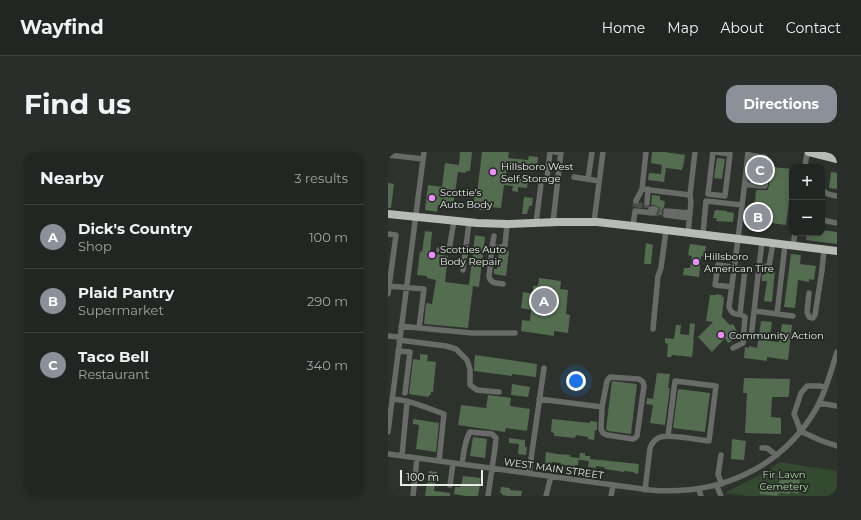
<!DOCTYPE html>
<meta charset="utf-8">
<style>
:root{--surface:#222622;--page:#2a2e2a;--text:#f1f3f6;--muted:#a2a5a5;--line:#3f4340;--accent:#8c9099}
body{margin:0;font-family:Montserrat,sans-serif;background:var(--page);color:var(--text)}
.controls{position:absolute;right:12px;top:12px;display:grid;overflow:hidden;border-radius:8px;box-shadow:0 2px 6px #0003}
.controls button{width:36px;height:36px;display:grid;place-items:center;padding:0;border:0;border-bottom:1px solid var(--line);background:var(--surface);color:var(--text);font:20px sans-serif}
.scale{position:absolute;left:12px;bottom:10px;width:83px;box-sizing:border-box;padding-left:4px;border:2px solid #e8ebe8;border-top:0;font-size:11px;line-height:14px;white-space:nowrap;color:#e8ebe8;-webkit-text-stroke:3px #242823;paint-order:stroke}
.you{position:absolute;left:188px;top:229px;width:14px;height:14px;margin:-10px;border:3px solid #fff;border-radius:50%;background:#1a73e8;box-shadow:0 0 0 6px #1a73e833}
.badge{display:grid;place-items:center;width:26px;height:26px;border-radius:50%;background:var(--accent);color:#fff;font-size:13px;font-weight:700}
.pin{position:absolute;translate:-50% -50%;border:2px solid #fff;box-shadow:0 1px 4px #0006}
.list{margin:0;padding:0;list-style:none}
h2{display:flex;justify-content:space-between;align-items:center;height:52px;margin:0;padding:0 16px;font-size:17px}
h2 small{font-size:13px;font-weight:400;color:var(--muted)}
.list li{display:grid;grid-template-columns:26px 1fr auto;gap:12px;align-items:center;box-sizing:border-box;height:64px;padding:0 16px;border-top:1px solid var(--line)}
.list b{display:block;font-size:15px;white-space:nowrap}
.list p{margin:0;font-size:13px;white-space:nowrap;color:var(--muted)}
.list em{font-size:13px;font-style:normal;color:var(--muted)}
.map{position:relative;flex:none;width:449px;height:344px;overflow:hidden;border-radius:12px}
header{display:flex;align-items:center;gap:24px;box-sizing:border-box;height:56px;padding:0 20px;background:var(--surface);border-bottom:1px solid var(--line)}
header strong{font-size:19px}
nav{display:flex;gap:22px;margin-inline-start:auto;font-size:14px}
.intro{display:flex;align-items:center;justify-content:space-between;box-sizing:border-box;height:96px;padding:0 24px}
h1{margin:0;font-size:28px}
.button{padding:10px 18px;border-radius:12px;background:var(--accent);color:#fff;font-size:14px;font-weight:700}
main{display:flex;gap:24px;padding:0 24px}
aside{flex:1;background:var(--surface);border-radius:12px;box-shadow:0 2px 6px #0003}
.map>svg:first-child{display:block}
</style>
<header>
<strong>Wayfind</strong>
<nav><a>Home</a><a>Map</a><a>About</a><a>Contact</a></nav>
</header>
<div class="intro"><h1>Find us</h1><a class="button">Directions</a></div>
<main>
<aside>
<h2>Nearby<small>3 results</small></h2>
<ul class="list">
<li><span class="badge">A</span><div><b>Dick's Country</b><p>Shop</p></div><em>100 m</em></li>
<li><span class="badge">B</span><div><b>Plaid Pantry</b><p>Supermarket</p></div><em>290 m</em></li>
<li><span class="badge">C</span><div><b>Taco Bell</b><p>Restaurant</p></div><em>340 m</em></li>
</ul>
</aside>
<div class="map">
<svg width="449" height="344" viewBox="0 0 449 344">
<rect width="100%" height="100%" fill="#2e322d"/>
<!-- green -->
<path fill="#334930" d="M392 310 449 319V344H361L337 341 375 321Z"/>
<!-- building -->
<path fill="#546d51" d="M72 0H84L82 19H78V21L70 20 65 55 50 53 49 60 37 58 40 33 54 35 57 11 71 13Z
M94 0H121L120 6 140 8 141 4 150 5 149 19 139 18V17L119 14 118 25 140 28 139 36 130 35V40L124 39 125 34 116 33 113 56 101 55V59L85 57 87 41H89Z
M264 0H277L297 3 295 16 294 15V18L278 16 276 30 260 28 261 21 273 22 274 13 263 11Z
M329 6 337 7 334 27 326 26Z
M368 8 374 9 376 11 374 28 365 27Z
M384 15 404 17V26L398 73 375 70V73L365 72 368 39 369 38H380Z
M443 20 449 21V37L441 36Z
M0 31 6 32 3 56H0Z
M264 43H265L272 44V48L277 49 276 55 274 58V63H270L271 57 269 54 263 53Z
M136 45 145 46 144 54H141V57H140L139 62H134Z
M327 58 339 59V60L346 61 345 70 328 69 329 66H325Z
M434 78 449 80V92L418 88 419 81H434Z
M37 79 44 80 42 101 60 104 57 130 81 133 87 83 97 85 91 135 85 134 80 176 36 172 38 151 44 152 48 128 39 126V124L29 123 32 99 34 100Z
M258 91 265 93 263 112H256Z
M302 92 318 94 317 105 313 104 311 125 295 123 296 116H302L304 104 300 103Z
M117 99H121L118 124 106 122V117H109L111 100Z
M403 102 413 103 412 112 428 114 426 128 421 127V130L410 128 407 156 396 155Z
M382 118H387L384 150 376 149 379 129H374V123H376L377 119Z
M151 126 173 129 172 137 180 138 178 162 182 163 180 181 166 179V184L133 179 134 168 142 169 143 158 133 156 135 140 145 142V134H150Z
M328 142 334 143V145H336L334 165 342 173 345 172 351 183V185L340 191 337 186 324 200 310 185 325 170 318 169 322 143H328Z
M373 169 384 170 381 189 391 190 394 172 404 173 400 208 379 205V209L356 206 357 195 361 196V194L369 196Z
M302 171 307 172 305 189 306 188 304 205 284 203 283 205H279L280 192 277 191V186L286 187 288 173H293L292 182 301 183Z
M32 202 40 203 39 209 48 210 45 240H43V243H41V245L21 242 25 207 32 208Z
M87 203 149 212 148 225 124 222V224L86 219V215Z
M269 221 282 222 280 236H282L277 273 262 271 265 253 258 252 259 246 265 247Z
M356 226 402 227 401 243 400 245H384L383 265 393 266V282L357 281 359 241H355Z
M224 229 249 232 243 282 220 279 218 277Z
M124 232 142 235 140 245 123 243Z
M290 237 322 241 317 280 285 276Z
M100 243 123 246 122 254 142 257 139 279 118 276 117 280 70 273 73 253 98 256Z
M25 267 51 271 48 300 28 297 31 273 25 272Z
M164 267 202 271V269L209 270V278H207L206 288 200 287V285L188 283 187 286 166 284V281L163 280Z
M85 285 99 287 97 306 82 304Z
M121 286 137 288V295H139L138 303 130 302 131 292 121 291Z
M344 287 358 289 356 308 343 307Z
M158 300 169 302 182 303V305L191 306 190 313H187V314L173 313V311L164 310 163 312 157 311Z
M192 301H197V304H202V307L251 312 250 322 246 321V320L236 319V320L217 317 216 315 208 314V316L200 315 201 309 191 308Z
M41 319 49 320 46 339 62 341V344H37Z
M75 324 93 326 90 344H78L66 342 67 335H73Z
M392 324 412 327 410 342 402 340V342L391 341V343L389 342V344L372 342 373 332 380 333V332H383V331L391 332Z
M113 335 122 336V338L134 339 133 344H120L114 343V341H112Z"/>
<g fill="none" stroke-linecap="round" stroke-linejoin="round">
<!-- minor-tunnel -->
<path stroke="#4a4e49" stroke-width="5.5" stroke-dasharray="5.5 3" stroke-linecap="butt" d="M247 55 248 49
M252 56V50
M258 56 259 51
M267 57 278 59
M266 61 278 63"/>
<!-- minor -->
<path stroke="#696b68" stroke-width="5.5" d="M162 0 159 26 170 28
M167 0 173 1
M258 0 254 37 302 43 307 0
M325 0 320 42 337 44 342 2 328 0
M0 3 35 7
M417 15 419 0
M186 25 211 29
M200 27 204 0
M357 32 372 34H377L381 9 376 5 360 3
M434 38 440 42 449 44
M248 49 254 37
M259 51 260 37
M278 59 302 61
M262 61 263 57H267
M278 63 301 66
M434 68 449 71
M165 70 173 0
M206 70 215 0
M148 71 153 32
M245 74 247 59 266 61
M300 81 303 50 302 43
M0 82 8 83 0 142
M315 82 318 49 354 53
M405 94 407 81
M104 95 106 84
M51 98H61L66 69
M371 115 374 90
M75 118 81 71
M115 132C109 131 103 132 101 125L104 95C109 95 114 97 117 93L119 72
M0 134 36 137 31 176 13 174
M344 135 327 133 330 113 357 117 352 162C346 163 343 161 341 155 348 103 355 52 360 0
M421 141 419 160 421 165 425 166 427 163 434 118 436 98
M366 159 405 164
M389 162 397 93
M31 176 84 181H127
M265 177 270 124 273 116 278 78
M0 184 12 185
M363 186 371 115 381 114 385 91
M11 188 58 194 68 197 79 208 82 217V233L89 238 111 240
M345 196 355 191 357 165 352 162
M10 199 22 200 17 241
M222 225 251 227 255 230 256 234 249 284 247 286 245 287 219 283 215 281 213 277 214 255 219 229Z
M437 235 431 234H419L413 241 406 262 410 272 412 279 434 289 449 294
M4 247C22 248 39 256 56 262L51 309
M151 247 214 255
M431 251 449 254
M0 280 36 0
M374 296H379L388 303
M0 302 262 338C330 344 393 317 428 257 438 239 443 219 449 200
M333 303 330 323 334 332
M14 304 19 250
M74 312C76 301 76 290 82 280L104 282 108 286 107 296 100 344
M141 321 156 216
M62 333 65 311
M329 334 333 344
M257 338 262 296C264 291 268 286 273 285 281 282 311 288 321 289L328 234 287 229 280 284
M311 338 313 344
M25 344 29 306
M158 344 163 324
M223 344 225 333"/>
<!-- highway -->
<path stroke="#b6bbb5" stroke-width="8" d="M421 0 449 7
M0 62 89 71 119 72 171 70H209L245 74 449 99"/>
</g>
<!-- markers -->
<g fill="#eb8dfb" stroke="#242823" stroke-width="1.5">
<circle cx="105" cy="20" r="4"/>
<circle cx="44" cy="46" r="4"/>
<circle cx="44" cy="103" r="4"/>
<circle cx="308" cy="110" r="4"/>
<circle cx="333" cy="183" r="4"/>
</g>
<g text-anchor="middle" stroke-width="3.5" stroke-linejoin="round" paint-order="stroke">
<!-- poi labels -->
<g font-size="10" fill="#e8ebe8" stroke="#242823" text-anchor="start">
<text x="113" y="18">Hillsboro West<tspan x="113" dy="12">Self Storage</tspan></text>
<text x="52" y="44">Scottie’s<tspan x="52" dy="12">Auto Body</tspan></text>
<text x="52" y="101">Scotties Auto<tspan x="52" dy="12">Body Repair</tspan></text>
<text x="316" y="108">Hillsboro<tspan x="316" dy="12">American Tire</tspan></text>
<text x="341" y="187">Community Action</text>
</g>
<!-- street labels -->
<g font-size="10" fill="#e8ebe8" stroke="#242823">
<text transform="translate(166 316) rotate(8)" y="4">WEST MAIN STREET</text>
</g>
<!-- park labels -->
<g font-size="10" fill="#b1ddab" stroke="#242823">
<text x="396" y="326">Fir Lawn<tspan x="396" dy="12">Cemetery</tspan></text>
</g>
</g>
</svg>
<div class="controls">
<button>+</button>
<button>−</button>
</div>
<div class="scale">100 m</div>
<div class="you"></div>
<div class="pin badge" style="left:156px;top:149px">A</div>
<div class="pin badge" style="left:370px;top:65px">B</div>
<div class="pin badge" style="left:372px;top:18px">C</div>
</div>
</main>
